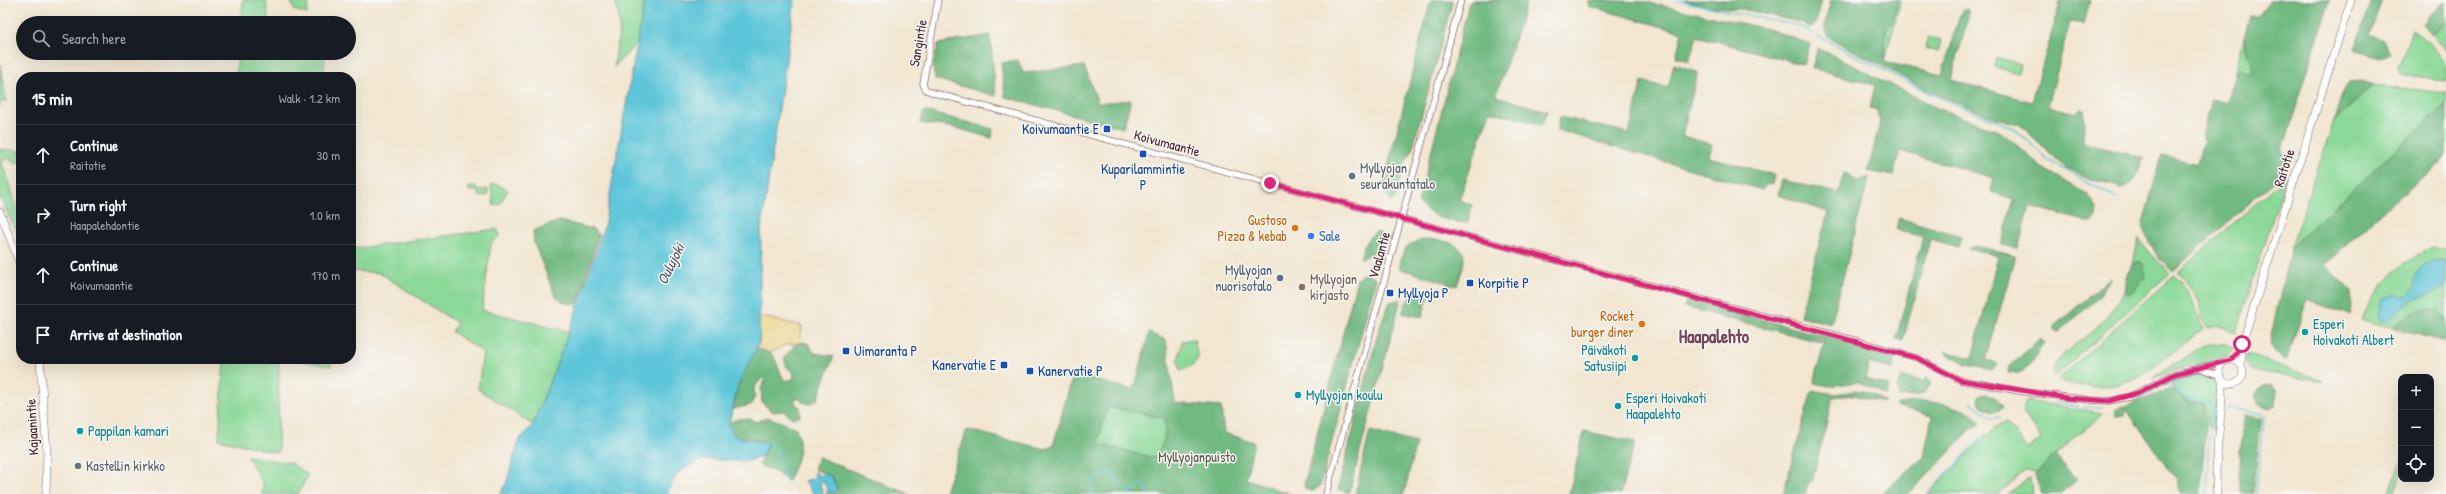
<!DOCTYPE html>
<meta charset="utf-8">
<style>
:root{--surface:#171b24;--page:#20242c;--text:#f1f3f6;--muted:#9ea1a6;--line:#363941}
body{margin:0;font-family:"Patrick Hand",sans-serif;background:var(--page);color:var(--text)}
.controls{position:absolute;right:12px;bottom:12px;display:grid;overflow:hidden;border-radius:8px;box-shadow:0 4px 16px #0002}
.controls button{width:36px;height:36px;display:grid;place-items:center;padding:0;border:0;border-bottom:1px solid var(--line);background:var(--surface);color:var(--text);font:20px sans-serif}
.stop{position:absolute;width:12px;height:12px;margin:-9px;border:3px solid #db2777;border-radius:50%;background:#fff}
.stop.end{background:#db2777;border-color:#fff;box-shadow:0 1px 4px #0008}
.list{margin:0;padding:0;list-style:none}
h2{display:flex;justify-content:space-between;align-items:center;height:52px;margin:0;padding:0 16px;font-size:17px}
h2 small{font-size:13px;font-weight:400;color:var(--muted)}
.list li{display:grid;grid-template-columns:26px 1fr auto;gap:12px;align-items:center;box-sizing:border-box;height:60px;padding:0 16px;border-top:1px solid var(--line)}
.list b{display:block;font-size:15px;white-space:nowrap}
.list p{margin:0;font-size:13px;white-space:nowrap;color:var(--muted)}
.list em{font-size:13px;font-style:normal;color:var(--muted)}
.icon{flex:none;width:22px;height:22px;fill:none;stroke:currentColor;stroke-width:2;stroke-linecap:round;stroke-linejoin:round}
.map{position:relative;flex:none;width:2446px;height:494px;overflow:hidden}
.search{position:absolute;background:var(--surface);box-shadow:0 4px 16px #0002;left:16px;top:16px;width:340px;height:44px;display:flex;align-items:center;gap:10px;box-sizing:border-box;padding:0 14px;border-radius:22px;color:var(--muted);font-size:15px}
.panel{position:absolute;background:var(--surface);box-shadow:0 4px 16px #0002;left:16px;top:72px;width:340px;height:292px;border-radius:16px}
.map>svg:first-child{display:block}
</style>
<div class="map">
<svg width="2446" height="494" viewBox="0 0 2446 494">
<rect width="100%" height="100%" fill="#f6f6f2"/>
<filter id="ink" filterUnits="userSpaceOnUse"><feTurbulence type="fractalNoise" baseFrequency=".025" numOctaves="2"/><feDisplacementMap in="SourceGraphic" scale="8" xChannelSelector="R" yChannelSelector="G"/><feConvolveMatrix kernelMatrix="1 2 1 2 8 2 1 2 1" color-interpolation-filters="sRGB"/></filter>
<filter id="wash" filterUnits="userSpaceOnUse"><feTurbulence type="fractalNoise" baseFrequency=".012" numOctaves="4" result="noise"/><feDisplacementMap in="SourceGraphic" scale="16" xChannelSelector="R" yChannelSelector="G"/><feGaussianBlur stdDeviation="0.9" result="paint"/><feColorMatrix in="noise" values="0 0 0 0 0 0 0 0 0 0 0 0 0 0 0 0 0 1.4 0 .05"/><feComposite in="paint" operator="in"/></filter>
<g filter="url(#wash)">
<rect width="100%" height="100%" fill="#f2e6d1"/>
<!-- green -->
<path fill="#8bd998" stroke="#6a7c62" d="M243 0H266L269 23H241Z
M291 0H309L307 14 294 10Z
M615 0H645L637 43 614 67 620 25Z
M1898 0H1901L1884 62 1886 29 1893 19Z
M2446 23V51L2432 34Z
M2412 30 2429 43 2446 63V81L2401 74 2398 68Z
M1928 37 1941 40 1938 52 1925 48Z
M2244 38 2253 69 2251 76 2243 71 2234 75Z
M238 53H325L324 77H236Z
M1996 57 2020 64 2018 73 1994 67Z
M0 65 6 102 1 101 0 107Z
M2374 85 2446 93V104L2291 247 2334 121Z
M0 149 21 151V161L13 163 11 158 1 161 21 217V231L19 232 14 227 0 198Z
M2286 177 2236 333 2218 326 2207 328 2202 319 2199 300 2178 272Z
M496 184 508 190 500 204 494 206 491 185Z
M476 186 477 190 488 189V195L480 197 477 191H469L468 187Z
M497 229 500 235 491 244 482 310 569 332 533 425 478 389 483 352 452 332 457 323 380 273 351 271V249Z
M2139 238 2150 254 2170 273 2054 377 2052 371C2059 353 2075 346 2089 334 2103 322 2117 307 2124 291L2127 294 2139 261 2133 264Z
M2432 248 2446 249V325L2444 317 2415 312 2396 324 2395 328 2362 320C2373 290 2402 259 2432 248Z
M2174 275C2190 291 2195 309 2203 329 2152 368 2126 402 2057 380Z
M1194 339 1198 358 1193 365 1181 371 1178 360 1182 341Z
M2211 343 2225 344 2234 348C2224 364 2197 364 2180 369 2170 372 2160 376 2151 379L2201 347Z
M2247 354 2323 381V382L2251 370 2245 361Z
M224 359H279L278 453 219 439Z
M306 359H332L331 366 305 362Z
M2206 373 2212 375 2218 385 2215 428 2208 426 2205 405 2190 402 2172 388 2171 379Z
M2027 401 2103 413 2055 455 2038 473 2025 471 1998 494H1929L1994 428 2006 422 2027 449 2041 439 2022 410Z
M1108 407 1164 418C1168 433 1163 444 1156 458L1104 446 1098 440Z
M247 456 291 463 308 475 298 494H262L263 483Z
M2401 461V474L2394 494H2388Z
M2030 478 2032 494 2008 493Z"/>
<!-- forest -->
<path fill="#70b980" stroke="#5d6c56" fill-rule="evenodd" d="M1431 0H1453L1412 151 1404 164 1395 199 1391 202 1383 185Z
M1473 0H1527L1496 96 1547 111 1542 125 1490 111 1459 200 1472 205 1468 223C1445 220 1436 220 1418 203L1469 3Z
M1589 0 1646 2 1771 30 1810 44 1804 65 1697 36 1689 61 1676 57 1682 32 1588 6Z
M1684 0H1822L1816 22 1811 28 1803 23 1742 9 1713 7Z
M1831 0H1898L1893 19 1886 29 1884 62 1942 75 1960 15 1963 9H1968V18L1951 80 2032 102 2061 0H2090L2084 24 2070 22 2048 106 2076 113 2081 108 2085 109 2083 143 2144 158 2134 181 2123 188 2087 178 2066 168 2019 124 1993 117 1931 92 1828 37C1821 27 1828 11 1831 0Z
M2270 0H2330L2283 149 2285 164 2281 175 2173 271 2159 259 2142 227 2162 155 2197 164 2201 148 2205 141 2202 137 2212 99 2227 103 2238 69 2252 75 2253 69 2244 38 2250 16H2257Z
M2371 0H2382L2370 34 2383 40 2390 53C2378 61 2367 54 2355 49Z
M2446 1V23L2432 34 2423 24 2431 13Z
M990 35 996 96 935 79 933 67 938 44Z
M1818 48 1935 107 1998 131 2009 138 2041 167 2088 195 2098 210 2097 218 2092 223 2030 206 2018 248 2001 245 2014 199 1991 192 1994 178 1900 151 1893 176 1868 171 1880 122 1877 110 1870 108 1875 85 1812 68Z
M1018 60 1023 73 1084 66 1098 103 1131 100 1123 128 1005 97 1001 63Z
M1674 64 1698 72 1682 136 1712 144 1709 157 1774 175 1772 183 1766 185 1762 190 1557 130 1560 117 1629 133 1642 81 1668 88Z
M2363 81 2374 85 2334 121 2342 94 2349 82Z
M2446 104V158L2374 218 2325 266 2352 292 2350 315 2307 300 2286 362 2269 344 2291 247Z
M924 111 993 129 992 138 956 128 920 123Z
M1844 173 1857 181 1869 177 1831 324 1800 316 1828 212 1778 195 1782 180 1838 193Z
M1899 218 1961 236 1958 247 1930 239 1903 341 1896 339 1923 237 1896 229Z
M559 221 593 229 599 235 577 304C568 305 560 301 555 295L534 243 533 231Z
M1376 232 1380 233 1384 238 1383 246 1361 259C1360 250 1368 236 1376 232Z
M1426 239C1438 239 1465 242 1464 259 1464 268 1459 278 1457 286L1398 268C1405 247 1404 245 1426 239Z
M1977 246 2015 256 1986 360 1998 363 1992 370C1974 366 1958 364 1945 351L1972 358 1998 256 1968 248Z
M2139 261 2143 264 2146 278 2132 292 2127 294 2124 291C2128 279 2127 267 2139 261Z
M1363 274 1374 277 1376 279 1320 486 1313 491 1305 489 1304 485 1357 279Z
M2111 277 2098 298 2059 332 2055 331 2054 327Z
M1414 293H1429L1422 317 1402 313 1406 303Z
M1401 299 1349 493 1338 489 1379 329 1390 302Z
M1687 299 1896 356 1893 369 1869 363 1865 379 1889 386 1886 395 1859 382 1829 386 1814 383 1824 343 1684 307Z
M2427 309H2437L2444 317 2446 325V342L2395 328 2396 324 2415 312Z
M1149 333 1166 340 1175 403 1221 407 1224 433 1254 442 1246 479 1291 494H944L967 430 1046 449 1053 446 1073 374 1134 390ZM1108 407 1164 418C1168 433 1163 444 1156 458L1104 446 1098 441Z
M2041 339 2044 344C2032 357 2030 377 2008 373L2009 366Z
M804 342 809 344 814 353 834 356 817 400 809 404 802 402 799 398H795V403L800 407V417L792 418 784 411 773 412 762 403 761 388 766 379 762 378 754 388 755 396 751 405 733 409 738 386 755 348C780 351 774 365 785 381L793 379 794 374 787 367 784 358 794 346Z
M1902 377 1924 382 1926 377 1931 382C1924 399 1915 395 1899 397L1897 389Z
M2272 385 2277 390 2275 405 2270 409 2259 405 2255 395 2262 386Z
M2171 389 2190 402 2204 405C2208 435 2201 464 2201 494H2179L2177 480 2126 409 2125 416 2116 417V410Z
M1812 390 1834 394 1863 390 1884 401V403L1854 395 1833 397 1812 482 1809 481 1805 494H1783Z
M1986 394 1995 396 2003 406C1995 417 1986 410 1978 402L1979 396Z
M1924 401C1942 404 1967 407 1980 421L1979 424 1971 429 1931 472 1907 494H1881L1924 457 1932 416 1896 406 1897 404Z
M2245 415 2261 419 2253 494H2241C2237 467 2240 442 2245 415Z
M768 417 796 428C804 447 796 463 788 481L777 473 759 465 768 443 734 436 729 423C740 417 746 417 756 422Z
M1370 431 1416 443 1404 494H1355Z
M1584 431 1635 442 1620 494H1569Z
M2055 455 2077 480 2061 494H2042L2035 476Z
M818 457 909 494H825L828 491 833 493 837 489 833 477 814 469Z"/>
<!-- sand -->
<path fill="#eeda9e" stroke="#9c7c64" d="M758 316 802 326 800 343 784 345 771 353 755 348 759 343Z"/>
<!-- water -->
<path fill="#5dc6d9" stroke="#547282" d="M645 0H795L761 231 759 343 738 386 729 423 734 436 768 443 762 456 745 462 711 459 697 461 677 474 667 494H500L506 484 519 440 533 425 569 332 604 227Z
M2441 260 2446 261V286C2432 296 2415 296 2406 304 2398 310 2394 317 2384 321L2381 320 2378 314 2382 300 2393 295 2406 296 2415 287C2413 270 2424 262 2441 260Z
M814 471 820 476 825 473 832 477 837 489 833 493 828 491 823 480 820 484 823 494H814L804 481 815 478Z"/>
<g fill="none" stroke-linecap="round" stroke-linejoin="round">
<!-- stream -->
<path stroke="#5dc6d9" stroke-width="1.5" d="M1676 0 1803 27 1813 34
M1818 36 1933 95 2014 128 2048 160 2118 199
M2174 384C2177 399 2201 402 2214 405L2208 448 2207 494
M2136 401 2160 387 2201 376
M1971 402 1992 419 2000 417
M2054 402 2079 406
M2083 407 2103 408
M2225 407 2261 414 2264 419 2256 494
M768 443 777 448 781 473 789 478
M1088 494 1093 493 1091 482 1108 472 1113 474 1127 493 1133 491 1138 485 1143 484 1147 487V494
M1927 494 1986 434"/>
</g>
</g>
<g filter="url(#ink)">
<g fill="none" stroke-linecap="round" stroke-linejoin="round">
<!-- minor casing -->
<g stroke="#856565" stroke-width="7">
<path id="minor" d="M938 0 923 84 926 90 934 93 1861 342 1917 358 1960 380 2025 392 2090 400 2109 401 2129 397 2175 374 2224 362
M2200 368 2220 376
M1326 494 1461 0"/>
</g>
<!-- major casing -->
<g stroke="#856565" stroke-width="8">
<path id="major" d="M0 212 21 267
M40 359 47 452 46 494
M2219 372a12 12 0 1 1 24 0a12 12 0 1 1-24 0Z
M2241 364 2242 344 2351 0
M2217 494C2213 455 2224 417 2222 379"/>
</g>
<!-- minor -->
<use href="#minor" stroke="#fff" stroke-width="5.5"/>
<!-- major -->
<use href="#major" stroke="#fff" stroke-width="7"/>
</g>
</g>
<g fill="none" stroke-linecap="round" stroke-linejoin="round" filter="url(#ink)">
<!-- route -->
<path stroke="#db2777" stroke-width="5" d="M1270 183 1902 354 1917 358 1960 380 2067 398 2109 401 2138 393 2175 374 2231 360 2242 344"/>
</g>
<!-- markers -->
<g fill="#1a4fb4" stroke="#f6f6f2" stroke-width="1.5">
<rect x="1103" y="125" width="8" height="8" rx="2"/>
<rect x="1139" y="150" width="8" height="8" rx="2"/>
<rect x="1466" y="279" width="8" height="8" rx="2"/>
<rect x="1386" y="289" width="8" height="8" rx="2"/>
<rect x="842" y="347" width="8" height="8" rx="2"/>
<rect x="1000" y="361" width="8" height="8" rx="2"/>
<rect x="1026" y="367" width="8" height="8" rx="2"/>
</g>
<g fill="#6b7280" stroke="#f6f6f2" stroke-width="1.5">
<circle cx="1352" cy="176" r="4"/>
<circle cx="78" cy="466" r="4"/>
</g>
<g fill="#e8710a" stroke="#f6f6f2" stroke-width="1.5">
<circle cx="1295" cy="228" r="4"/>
<circle cx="1642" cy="324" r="4"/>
</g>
<circle fill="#3f7fe0" stroke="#f6f6f2" stroke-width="1.5" cx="1311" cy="236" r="4"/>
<circle fill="#5c6f8a" stroke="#f6f6f2" stroke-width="1.5" cx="1280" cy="278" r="4"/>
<circle fill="#8d6e63" stroke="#f6f6f2" stroke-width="1.5" cx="1302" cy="287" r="4"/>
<g fill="#0f9aa8" stroke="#f6f6f2" stroke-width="1.5">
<circle cx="2305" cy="332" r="4"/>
<circle cx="1635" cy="358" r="4"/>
<circle cx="1298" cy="395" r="4"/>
<circle cx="1618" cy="406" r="4"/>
<circle cx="80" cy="431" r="4"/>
</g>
<g text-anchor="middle" stroke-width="3" stroke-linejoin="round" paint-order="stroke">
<!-- street labels -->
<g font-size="14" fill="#4a1f2b" stroke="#f6f6f2">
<text transform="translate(918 43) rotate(-80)" y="5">Sangintie</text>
<text transform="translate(1167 143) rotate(15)" y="5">Koivumaantie</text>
<text transform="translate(2284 168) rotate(-72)" y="5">Raitotie</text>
<text transform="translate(1379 255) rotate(-74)" y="5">Vaalantie</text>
<text transform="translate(32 427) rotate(-93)" y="5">Kajaanintie</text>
</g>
<!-- transit labels -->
<g font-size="14" fill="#164399" stroke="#f6f6f2" text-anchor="start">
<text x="1099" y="134" text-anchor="end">Koivumaantie E</text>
<text x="1143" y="174" text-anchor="middle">Kuparilammintie<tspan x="1143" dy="16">P</tspan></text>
<text x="1478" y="288">Korpitie P</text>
<text x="1398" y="298">Myllyoja P</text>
<text x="854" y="356">Uimaranta P</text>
<text x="996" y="370" text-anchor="end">Kanervatie E</text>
<text x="1038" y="376">Kanervatie P</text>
</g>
<!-- worship labels -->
<g font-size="14" fill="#5b616d" stroke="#f6f6f2" text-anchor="start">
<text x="1360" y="173">Myllyojan<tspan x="1360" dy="16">seurakuntatalo</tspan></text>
<text x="86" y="471">Kastellin kirkko</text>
</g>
<!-- food labels -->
<g font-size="14" fill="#c56008" stroke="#f6f6f2" text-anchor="end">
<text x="1287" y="225">Gustoso<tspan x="1287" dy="16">Pizza &amp; kebab</tspan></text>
<text x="1634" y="321">Rocket<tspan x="1634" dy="16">burger diner</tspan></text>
</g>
<!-- shop labels -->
<g font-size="14" fill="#366cbe" stroke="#f6f6f2" text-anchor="start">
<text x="1319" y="241">Sale</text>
</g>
<!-- service labels -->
<g font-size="14" fill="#4e5e75" stroke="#f6f6f2" text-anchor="end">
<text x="1272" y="275">Myllyojan<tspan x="1272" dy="16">nuorisotalo</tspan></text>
</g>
<!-- education labels -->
<g font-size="14" fill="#785e54" stroke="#f6f6f2" text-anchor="start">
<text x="1310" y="284">Myllyojan<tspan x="1310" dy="16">kirjasto</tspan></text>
</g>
<!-- culture labels -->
<g font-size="14" fill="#0d838f" stroke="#f6f6f2" text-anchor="start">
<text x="2313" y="329">Esperi<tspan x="2313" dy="16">Hoivakoti Albert</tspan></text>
<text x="1627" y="355" text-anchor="end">Päiväkoti<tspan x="1627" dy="16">Satusiipi</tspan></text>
<text x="1306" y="400">Myllyojan koulu</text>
<text x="1626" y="403">Esperi Hoivakoti<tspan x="1626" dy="16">Haapalehto</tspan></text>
<text x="88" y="436">Pappilan kamari</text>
</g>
<!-- park labels -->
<g font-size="14" fill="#5e574c" stroke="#f6f6f2">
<text x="1197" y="462">Myllyojanpuisto</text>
</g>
<!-- water labels -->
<g font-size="15" font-style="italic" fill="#515968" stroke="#f6f6f2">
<text transform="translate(671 264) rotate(-64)" y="5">Oulujoki</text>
</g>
<!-- district labels -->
<g font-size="18" font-weight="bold" fill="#76475b" stroke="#f6f6f2">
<text x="1714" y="343">Haapalehto</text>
</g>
</g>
</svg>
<div class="controls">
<button>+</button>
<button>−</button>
<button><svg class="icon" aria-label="locate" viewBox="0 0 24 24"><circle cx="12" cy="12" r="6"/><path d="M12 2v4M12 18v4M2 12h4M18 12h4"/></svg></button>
</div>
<div class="stop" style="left:2242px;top:344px"></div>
<div class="stop end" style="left:1270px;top:183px"></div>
<div class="search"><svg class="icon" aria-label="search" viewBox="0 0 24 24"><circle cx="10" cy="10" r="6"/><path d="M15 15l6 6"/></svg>Search here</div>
<section class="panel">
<h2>15 min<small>Walk · 1.2 km</small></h2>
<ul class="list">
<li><svg class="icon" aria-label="ahead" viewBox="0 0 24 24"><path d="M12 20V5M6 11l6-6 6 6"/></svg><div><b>Continue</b><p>Raitotie</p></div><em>30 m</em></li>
<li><svg class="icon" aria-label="right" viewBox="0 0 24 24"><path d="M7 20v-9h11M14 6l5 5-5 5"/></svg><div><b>Turn right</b><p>Haapalehdontie</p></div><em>1.0 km</em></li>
<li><svg class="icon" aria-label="ahead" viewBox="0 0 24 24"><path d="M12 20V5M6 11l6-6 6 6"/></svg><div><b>Continue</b><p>Koivumaantie</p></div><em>170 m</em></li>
<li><svg class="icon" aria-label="arrive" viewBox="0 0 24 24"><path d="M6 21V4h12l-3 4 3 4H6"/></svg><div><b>Arrive at destination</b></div></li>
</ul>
</section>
</div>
